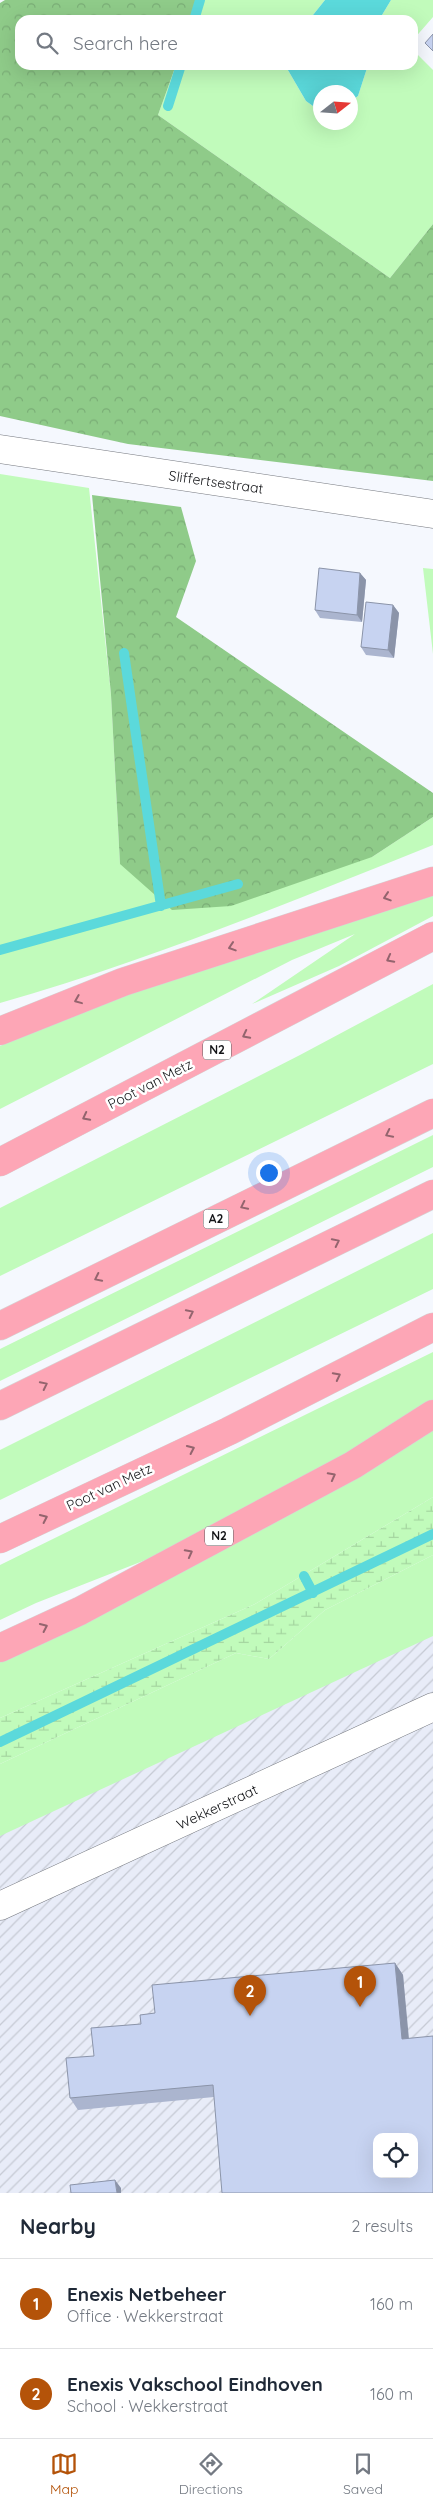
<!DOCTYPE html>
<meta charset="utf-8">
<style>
:root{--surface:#fff;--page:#f6f6f7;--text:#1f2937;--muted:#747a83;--line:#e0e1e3;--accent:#b45309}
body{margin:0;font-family:Quicksand,sans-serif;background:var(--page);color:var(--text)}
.controls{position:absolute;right:15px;bottom:15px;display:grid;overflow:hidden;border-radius:10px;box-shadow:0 5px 20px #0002}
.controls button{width:45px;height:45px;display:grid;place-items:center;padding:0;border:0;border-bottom:1px solid var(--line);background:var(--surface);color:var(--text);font:25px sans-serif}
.compass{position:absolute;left:313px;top:85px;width:45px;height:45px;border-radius:50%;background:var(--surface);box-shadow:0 5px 20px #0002;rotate:73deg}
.you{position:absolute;left:268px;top:1172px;width:18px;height:18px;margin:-12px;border:4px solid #fff;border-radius:50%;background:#1a73e8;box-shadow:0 0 0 8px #1a73e833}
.badge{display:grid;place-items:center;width:32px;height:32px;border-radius:50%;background:var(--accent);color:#fff;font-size:16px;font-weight:700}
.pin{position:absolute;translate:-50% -41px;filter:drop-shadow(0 1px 2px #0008)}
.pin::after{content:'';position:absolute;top:26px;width:18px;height:15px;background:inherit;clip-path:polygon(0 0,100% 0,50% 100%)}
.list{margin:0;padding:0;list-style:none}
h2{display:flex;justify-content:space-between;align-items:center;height:65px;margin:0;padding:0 20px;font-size:21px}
h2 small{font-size:16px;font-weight:400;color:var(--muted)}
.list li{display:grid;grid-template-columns:32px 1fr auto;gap:15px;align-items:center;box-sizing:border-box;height:90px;padding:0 20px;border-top:1px solid var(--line)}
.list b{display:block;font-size:19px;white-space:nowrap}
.list p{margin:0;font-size:16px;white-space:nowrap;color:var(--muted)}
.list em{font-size:16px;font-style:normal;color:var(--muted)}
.icon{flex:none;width:28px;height:28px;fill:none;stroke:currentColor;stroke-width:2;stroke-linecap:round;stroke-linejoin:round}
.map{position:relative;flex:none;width:433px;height:2193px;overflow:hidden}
.search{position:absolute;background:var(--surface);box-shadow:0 5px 20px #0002;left:15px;right:15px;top:15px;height:55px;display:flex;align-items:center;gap:12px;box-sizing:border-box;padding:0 18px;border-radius:15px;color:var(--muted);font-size:19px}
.sheet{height:245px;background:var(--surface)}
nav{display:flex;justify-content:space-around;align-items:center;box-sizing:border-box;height:70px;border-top:1px solid var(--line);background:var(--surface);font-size:14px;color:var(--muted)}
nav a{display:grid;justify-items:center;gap:2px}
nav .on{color:var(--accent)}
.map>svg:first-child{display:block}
</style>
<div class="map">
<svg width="433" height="2193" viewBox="0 0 433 2193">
<defs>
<pattern id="industrial-furrows" width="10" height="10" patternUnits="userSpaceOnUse" patternTransform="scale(1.25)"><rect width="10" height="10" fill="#e8ecf8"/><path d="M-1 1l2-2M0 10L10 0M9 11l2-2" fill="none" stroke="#c6cad4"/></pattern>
<pattern id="forest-crowns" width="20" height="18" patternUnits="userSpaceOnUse" patternTransform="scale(1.25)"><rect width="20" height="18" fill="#8fcb89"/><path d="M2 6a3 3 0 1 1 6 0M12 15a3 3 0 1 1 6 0" fill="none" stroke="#7aad76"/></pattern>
<pattern id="wetland-marsh" width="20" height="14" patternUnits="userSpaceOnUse" patternTransform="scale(1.25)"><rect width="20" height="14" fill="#c1fbbb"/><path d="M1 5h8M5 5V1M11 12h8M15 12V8" fill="none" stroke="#a5d6a0"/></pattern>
</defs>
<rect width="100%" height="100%" fill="#f5f8fe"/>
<!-- industrial -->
<path fill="url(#industrial-furrows)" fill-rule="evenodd" d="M433 1626V2193H0V1818ZM377 2137H414V2174H377Z"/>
<!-- green -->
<path fill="#c1fbbb" d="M198 0H325L309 20H191Z
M391 0H433V17L413 40V20H379Z
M413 50 433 70V224L390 278 158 115 176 65H285L306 101 320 111V122H350L351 101 358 96 368 65H413Z
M0 474 89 488 111 695 120 864 372 857 433 817V845C290 902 148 961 0 1003Z
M423 568 433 569V654Z
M433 889V916L339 966 252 1004 355 934 292 960 0 1109V1046L107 996Z
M433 984V1064L0 1276V1208L300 1055Z
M433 1135V1167L0 1381V1349Z
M433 1233V1289L0 1500V1450Z
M433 1352V1403L199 1539 36 1603 0 1620V1565Z
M433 1430V1497L255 1604 0 1718V1660Z
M433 1555V1636L0 1836V1764L236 1653 269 1659 325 1610Z"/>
<!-- forest -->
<path fill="url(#forest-crowns)" d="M5 0H198L191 20H20V65H176L158 115 390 278 433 224V481L128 444 0 416V3Z
M92 495 181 507 196 561 176 617 433 793V817L372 857 231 906 172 910 120 864 111 695Z"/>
<!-- wetland -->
<path fill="url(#wetland-marsh)" d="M433 1497V1555L325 1610 269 1659 236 1653 0 1764V1718L255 1604Z"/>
<!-- water -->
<path fill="#5bd9db" d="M325 0H391L379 20H309Z
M285 65H368L358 96 351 101 350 92H320V111L306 101Z"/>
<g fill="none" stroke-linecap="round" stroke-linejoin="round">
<!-- stream -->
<path stroke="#5bd9db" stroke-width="10" d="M194 20 200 0
M168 106 181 65
M124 653 161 906
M0 950 238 884
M304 1576 313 1593
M0 1742 433 1534"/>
<!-- street casing -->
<g stroke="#75787f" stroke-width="29">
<path id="street" d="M0 449 433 514
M0 1906 433 1707"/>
</g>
<!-- highway casing -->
<g stroke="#d5d5d5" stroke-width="29">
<path id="highway" d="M0 1031 123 982 433 881
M0 1162 433 936
M0 1326 433 1113
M0 1406 433 1194
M0 1539 229 1431 433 1327
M0 1648 80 1611 353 1465 433 1414"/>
</g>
<!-- street -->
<use href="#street" stroke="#fff" stroke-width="28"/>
<!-- highway -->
<use href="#highway" stroke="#fda6b6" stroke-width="28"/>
</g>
<!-- wall -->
<path fill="#abb5cf" d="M360 573 366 580 362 622 320 618 315 610Z
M393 605 399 613 394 658 366 655 361 647Z
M395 1963 403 1975 408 2039 214 2097 78 2110 70 2098 94 2056 141 2024 155 2013Z"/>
<!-- shaded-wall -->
<path fill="#8b94a9" d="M360 573 366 580 362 622 357 615Z
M393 605 399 613 394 658 388 650Z
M395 1963 403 1975 410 2050 402 2039Z
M115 2180 121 2188V2193H117Z"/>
<!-- building -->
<path fill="#c7d3f1" stroke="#8b94a9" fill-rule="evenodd" d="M433 34V51L425 43Z
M319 568 360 573 357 615 315 610Z
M366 602 393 605 388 650 361 647Z
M395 1963 402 2039 433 2036V2193H222L213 2085 70 2098 66 2058 94 2056 91 2028 141 2024 140 2015 155 2013 152 1985ZM377 2137H414V2174H377Z
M115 2180 117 2193H71L70 2185Z"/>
<!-- one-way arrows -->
<defs><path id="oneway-chevron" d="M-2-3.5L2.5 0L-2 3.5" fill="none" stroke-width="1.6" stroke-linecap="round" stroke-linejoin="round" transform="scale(1.25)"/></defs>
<g stroke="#94646e">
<use href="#oneway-chevron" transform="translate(387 897) rotate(162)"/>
<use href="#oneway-chevron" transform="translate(232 947) rotate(162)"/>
<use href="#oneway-chevron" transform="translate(390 959) rotate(152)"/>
<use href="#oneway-chevron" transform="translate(78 1000) rotate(158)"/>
<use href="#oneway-chevron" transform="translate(246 1035) rotate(153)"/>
<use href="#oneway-chevron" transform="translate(86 1117) rotate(153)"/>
<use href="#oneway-chevron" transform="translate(389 1134) rotate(154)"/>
<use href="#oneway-chevron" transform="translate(244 1206) rotate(154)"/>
<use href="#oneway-chevron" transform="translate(336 1242) rotate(-26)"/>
<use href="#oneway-chevron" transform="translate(98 1278) rotate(154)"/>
<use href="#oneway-chevron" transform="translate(190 1313) rotate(-26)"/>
<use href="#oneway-chevron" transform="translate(337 1376) rotate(-27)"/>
<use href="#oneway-chevron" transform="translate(44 1385) rotate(-26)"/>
<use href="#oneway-chevron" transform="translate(191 1449) rotate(-25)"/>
<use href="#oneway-chevron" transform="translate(332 1476) rotate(-28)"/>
<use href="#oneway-chevron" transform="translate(44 1518) rotate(-25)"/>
<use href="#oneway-chevron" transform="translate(189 1553) rotate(-28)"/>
<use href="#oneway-chevron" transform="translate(44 1627) rotate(-25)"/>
</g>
<g text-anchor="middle" stroke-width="5" stroke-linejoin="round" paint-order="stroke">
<!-- shield labels -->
<g fill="#fff" stroke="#5a5a5d" stroke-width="1">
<rect x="203" y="1040.5" width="28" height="19" rx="4"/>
<rect x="203.5" y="1209.5" width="25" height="19" rx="4"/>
<rect x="205" y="1526.5" width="28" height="19" rx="4"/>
</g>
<g font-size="12" font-weight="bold" fill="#131417">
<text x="217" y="1054">N2</text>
<text x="216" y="1223">A2</text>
<text x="219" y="1540">N2</text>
</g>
<!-- street labels -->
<g font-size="14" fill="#131417" stroke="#fff">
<text transform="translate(216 482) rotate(8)" y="5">Sliffertsestraat</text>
<text transform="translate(150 1084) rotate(-27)" y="5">Poot van Metz</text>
<text transform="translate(109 1487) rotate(-25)" y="5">Poot van Metz</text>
<text transform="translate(217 1807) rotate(-25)" y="5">Wekkerstraat</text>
</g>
</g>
</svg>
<div class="controls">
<button><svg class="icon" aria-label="locate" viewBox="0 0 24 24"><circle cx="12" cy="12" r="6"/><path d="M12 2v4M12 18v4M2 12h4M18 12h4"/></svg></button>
</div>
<svg class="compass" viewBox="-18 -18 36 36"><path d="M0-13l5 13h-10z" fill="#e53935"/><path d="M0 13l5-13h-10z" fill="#747a83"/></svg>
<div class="you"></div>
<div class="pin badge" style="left:360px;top:2007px">1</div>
<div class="pin badge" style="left:250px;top:2016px">2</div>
<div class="search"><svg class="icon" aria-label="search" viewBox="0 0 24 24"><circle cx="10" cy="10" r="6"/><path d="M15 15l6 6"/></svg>Search here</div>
</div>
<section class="sheet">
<h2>Nearby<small>2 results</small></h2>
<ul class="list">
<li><span class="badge">1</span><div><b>Enexis Netbeheer</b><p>Office · Wekkerstraat</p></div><em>160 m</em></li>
<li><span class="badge">2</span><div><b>Enexis Vakschool Eindhoven</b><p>School · Wekkerstraat</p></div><em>160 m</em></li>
</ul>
</section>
<nav>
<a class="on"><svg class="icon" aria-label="map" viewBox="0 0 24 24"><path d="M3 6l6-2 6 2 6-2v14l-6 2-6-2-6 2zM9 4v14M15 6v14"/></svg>Map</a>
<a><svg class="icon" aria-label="directions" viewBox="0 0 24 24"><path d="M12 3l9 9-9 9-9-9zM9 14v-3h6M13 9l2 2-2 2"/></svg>Directions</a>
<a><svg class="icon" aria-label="saved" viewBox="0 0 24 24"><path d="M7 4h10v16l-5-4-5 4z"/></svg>Saved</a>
</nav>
